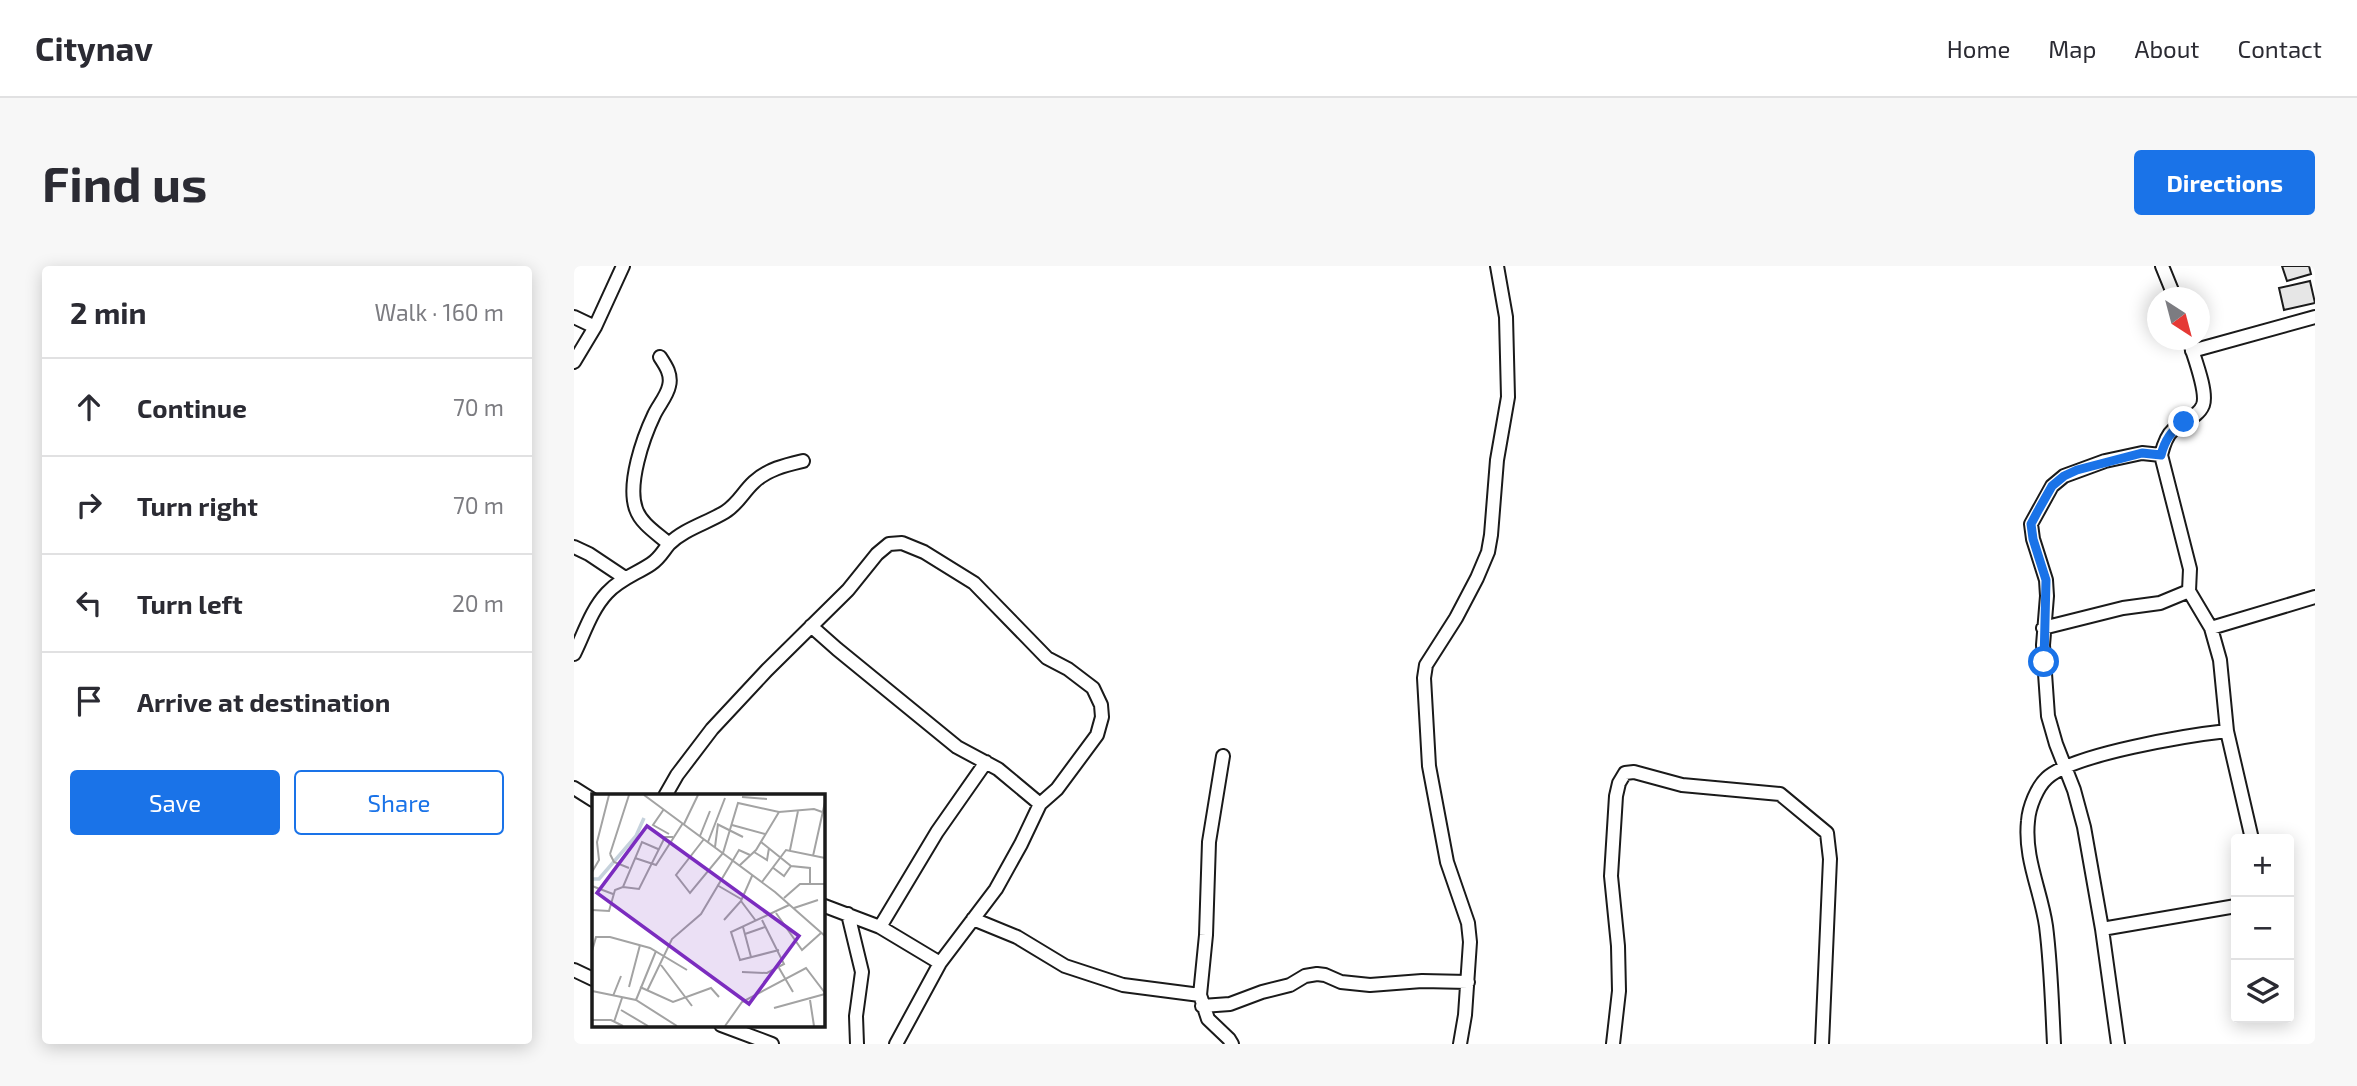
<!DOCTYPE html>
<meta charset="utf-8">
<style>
:root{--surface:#fff;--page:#f7f7f7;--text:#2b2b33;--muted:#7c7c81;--line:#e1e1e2;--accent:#1a73e8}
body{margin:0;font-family:"Exo 2",sans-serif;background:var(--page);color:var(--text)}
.controls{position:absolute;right:21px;bottom:21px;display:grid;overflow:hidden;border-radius:7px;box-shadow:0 4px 18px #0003}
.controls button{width:63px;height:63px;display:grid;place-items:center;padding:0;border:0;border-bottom:2px solid var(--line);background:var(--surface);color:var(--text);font:35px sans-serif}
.compass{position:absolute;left:1573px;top:21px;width:63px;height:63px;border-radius:50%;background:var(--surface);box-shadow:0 4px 18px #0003;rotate:144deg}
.stop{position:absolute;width:21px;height:21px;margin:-16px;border:5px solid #1a73e8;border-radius:50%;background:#fff}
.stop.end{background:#1a73e8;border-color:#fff;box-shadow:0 2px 7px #0008}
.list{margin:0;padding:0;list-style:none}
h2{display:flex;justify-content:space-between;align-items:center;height:91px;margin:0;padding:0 28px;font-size:30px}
h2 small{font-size:23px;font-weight:400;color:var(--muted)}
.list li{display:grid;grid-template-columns:46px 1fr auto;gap:21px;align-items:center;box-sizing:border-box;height:98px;padding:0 28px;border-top:2px solid var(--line)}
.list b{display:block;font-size:26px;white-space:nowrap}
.list em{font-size:23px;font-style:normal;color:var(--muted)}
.actions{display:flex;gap:14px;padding:21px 28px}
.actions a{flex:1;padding:16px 0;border:2px solid var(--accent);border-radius:7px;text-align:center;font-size:24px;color:var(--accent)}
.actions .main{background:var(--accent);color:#fff}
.icon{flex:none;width:38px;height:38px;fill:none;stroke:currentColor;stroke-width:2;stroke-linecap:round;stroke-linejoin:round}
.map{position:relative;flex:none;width:1741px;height:778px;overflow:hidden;border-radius:7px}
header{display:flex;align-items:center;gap:42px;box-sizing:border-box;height:98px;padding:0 35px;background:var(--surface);border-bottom:2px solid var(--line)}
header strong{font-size:33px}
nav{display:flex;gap:38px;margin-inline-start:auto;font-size:24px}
.intro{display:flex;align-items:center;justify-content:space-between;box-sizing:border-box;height:168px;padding:0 42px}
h1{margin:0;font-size:49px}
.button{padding:18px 32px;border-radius:7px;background:var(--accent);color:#fff;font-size:24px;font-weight:700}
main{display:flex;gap:42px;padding:0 42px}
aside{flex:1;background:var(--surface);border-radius:7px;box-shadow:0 4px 18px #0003}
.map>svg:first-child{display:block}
</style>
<header>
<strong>Citynav</strong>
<nav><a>Home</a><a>Map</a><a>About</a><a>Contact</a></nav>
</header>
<div class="intro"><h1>Find us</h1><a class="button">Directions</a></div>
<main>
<aside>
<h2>2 min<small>Walk · 160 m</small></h2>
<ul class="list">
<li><svg class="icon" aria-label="ahead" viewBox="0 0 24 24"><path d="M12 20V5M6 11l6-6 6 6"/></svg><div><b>Continue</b></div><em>70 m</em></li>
<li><svg class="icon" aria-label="right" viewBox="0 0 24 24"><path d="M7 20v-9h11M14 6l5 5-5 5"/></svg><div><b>Turn right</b></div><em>70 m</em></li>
<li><svg class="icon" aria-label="left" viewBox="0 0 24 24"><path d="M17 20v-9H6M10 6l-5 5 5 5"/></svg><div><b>Turn left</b></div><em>20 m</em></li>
<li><svg class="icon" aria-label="arrive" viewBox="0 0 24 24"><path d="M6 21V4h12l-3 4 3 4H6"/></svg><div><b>Arrive at destination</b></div></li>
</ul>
<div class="actions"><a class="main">Save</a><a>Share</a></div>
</aside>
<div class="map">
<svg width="1741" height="778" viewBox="0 0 1741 778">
<rect width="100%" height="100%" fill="#fff"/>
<!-- building -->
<path fill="#e6e6e6" stroke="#1a1a1a" stroke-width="2" d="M1708 0H1735L1737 8 1713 15Z
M1736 15 1741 37 1710 44 1705 22Z"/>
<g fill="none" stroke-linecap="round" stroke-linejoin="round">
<!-- street casing -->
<g stroke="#1a1a1a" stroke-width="16">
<path id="street" d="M1588 0 1601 32
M0 51 21 61
M1615 74C1619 89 1634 125 1629 139 1624 152 1607 155 1599 164 1592 170 1589 181 1587 189L1616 303 1615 325 1637 362 1646 394 1653 465 1678 573
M1618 85 1741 51
M86 91C92 100 98 109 95 120 93 130 84 140 80 149 69 172 53 218 62 243 67 258 84 268 95 278
M0 96 21 61 49 0
M0 281 15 288 51 312
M237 360 263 383 383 481 424 503 466 538
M1469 362 1549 342 1586 337 1615 325
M1637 362 1741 331
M0 388C10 368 17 344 33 327 46 313 62 308 77 298 86 292 89 285 95 278 110 263 133 257 151 246 164 238 169 226 180 216 194 203 212 199 229 195
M649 490 635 576 632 669 626 729 634 753 655 773 658 778
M0 522 19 534
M91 530 103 509 138 463 193 404 274 324 303 288 315 278 328 277 350 286 400 317 473 392 494 403 519 422 527 439 528 451 523 469 483 523 466 538 447 578 422 623 366 697 322 778
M248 639 306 661 366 697
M274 648 288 706 282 750 283 778
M399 653 443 671 491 700 549 719 626 729
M306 661 363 566 412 496
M1528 663 1662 640
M0 704 19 713
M628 740 656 738 688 726 716 719 731 710 743 708 751 709 767 716 796 719 848 715 894 716
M147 759 198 778
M886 778 891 749 896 676 894 657 873 596 855 500 850 412 852 399 882 352 903 312 914 286 917 269 923 194 934 131 932 51 923 0
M1039 778 1045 725 1044 680 1037 610 1042 530 1045 517 1051 507 1060 506 1108 519 1206 528 1253 567 1256 593 1248 778
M1480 778C1478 739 1477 699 1472 660 1467 625 1450 592 1454 555 1455 541 1463 521 1473 512 1499 488 1616 469 1653 465
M1544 778 1528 663 1510 561 1500 524 1482 478 1474 450 1469 379 1473 330 1472 314 1459 273 1457 258 1478 220 1490 210 1531 195 1568 187 1587 189"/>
</g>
<!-- street -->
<use href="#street" stroke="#fff" stroke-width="12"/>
</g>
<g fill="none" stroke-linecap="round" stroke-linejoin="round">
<!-- route -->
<path stroke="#1a73e8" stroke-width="9" d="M1470 396 1472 314 1459 273 1457 258 1465 243 1478 220 1490 210 1503 204 1568 187 1587 189C1591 174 1597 165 1610 156"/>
</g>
<!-- overview -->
<g transform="translate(18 528)">
<rect width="233" height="233" fill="#fff"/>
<path fill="none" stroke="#c6d2dc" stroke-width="3.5" d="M0 85H7L44 42 52 24"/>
<path fill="none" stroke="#a3a3a3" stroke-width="2" d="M52 1 183 98 233 142M150 3 175 5M72 15 61 31 77 40M92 30 106 1M125 30 151 43M140 31 173 40M108 42 118 17M112 45 84 81 98 99 131 59 146 9 187 18 222 15 233 19M116 48 133 4M169 48 199 72 218 74V89M123 53 126 30M198 56 206 17M162 58 175 66 177 54M18 60 37 1M18 60 22 68 37 74M221 62 233 8M43 64 64 71 91 29M148 71 164 56 187 18M180 73 192 82 199 72M0 78 7 66 5 48 17 1M170 88 194 56 233 64M125 91 149 105M0 92 21 100M31 93 47 95 73 43H81M192 104 208 90H233M149 107 164 127M202 114 226 106M0 116 17 117 23 96 31 93 50 48 66 55M184 119 210 156 229 139M132 126 149 107 160 82M151 133 159 163M153 140 173 133M187 156 148 166 139 138 197 111M0 157 4 143H18L58 154 95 176M69 171 100 212M187 174 201 198M150 178 175 179 192 170 170 126M37 193 48 151M48 193 81 208 119 194 127 203M0 197 44 206 85 232M55 197 80 145 109 120 147 56 158 61M21 202 29 182M44 206 64 157M218 206 222 232M182 214 233 200M29 216 56 232M0 226H19L31 232M22 228 30 204M133 232 150 208 214 174 233 199"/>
<path fill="#7b2cbf" fill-opacity="0.15" stroke="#7b2cbf" stroke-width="3.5" d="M55 32 207 142 157 210 5 99Z"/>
<rect width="233" height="233" fill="none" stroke="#1a1a1a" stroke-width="3.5"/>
</g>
</svg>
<div class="controls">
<button>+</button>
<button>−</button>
<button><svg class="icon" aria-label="layers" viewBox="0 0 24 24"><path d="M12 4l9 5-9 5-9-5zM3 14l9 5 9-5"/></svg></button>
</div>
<svg class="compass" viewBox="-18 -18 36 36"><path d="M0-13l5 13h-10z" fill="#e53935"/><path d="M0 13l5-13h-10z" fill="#7c7c81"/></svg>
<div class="stop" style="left:1470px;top:396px"></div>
<div class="stop end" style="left:1610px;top:156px"></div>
</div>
</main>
